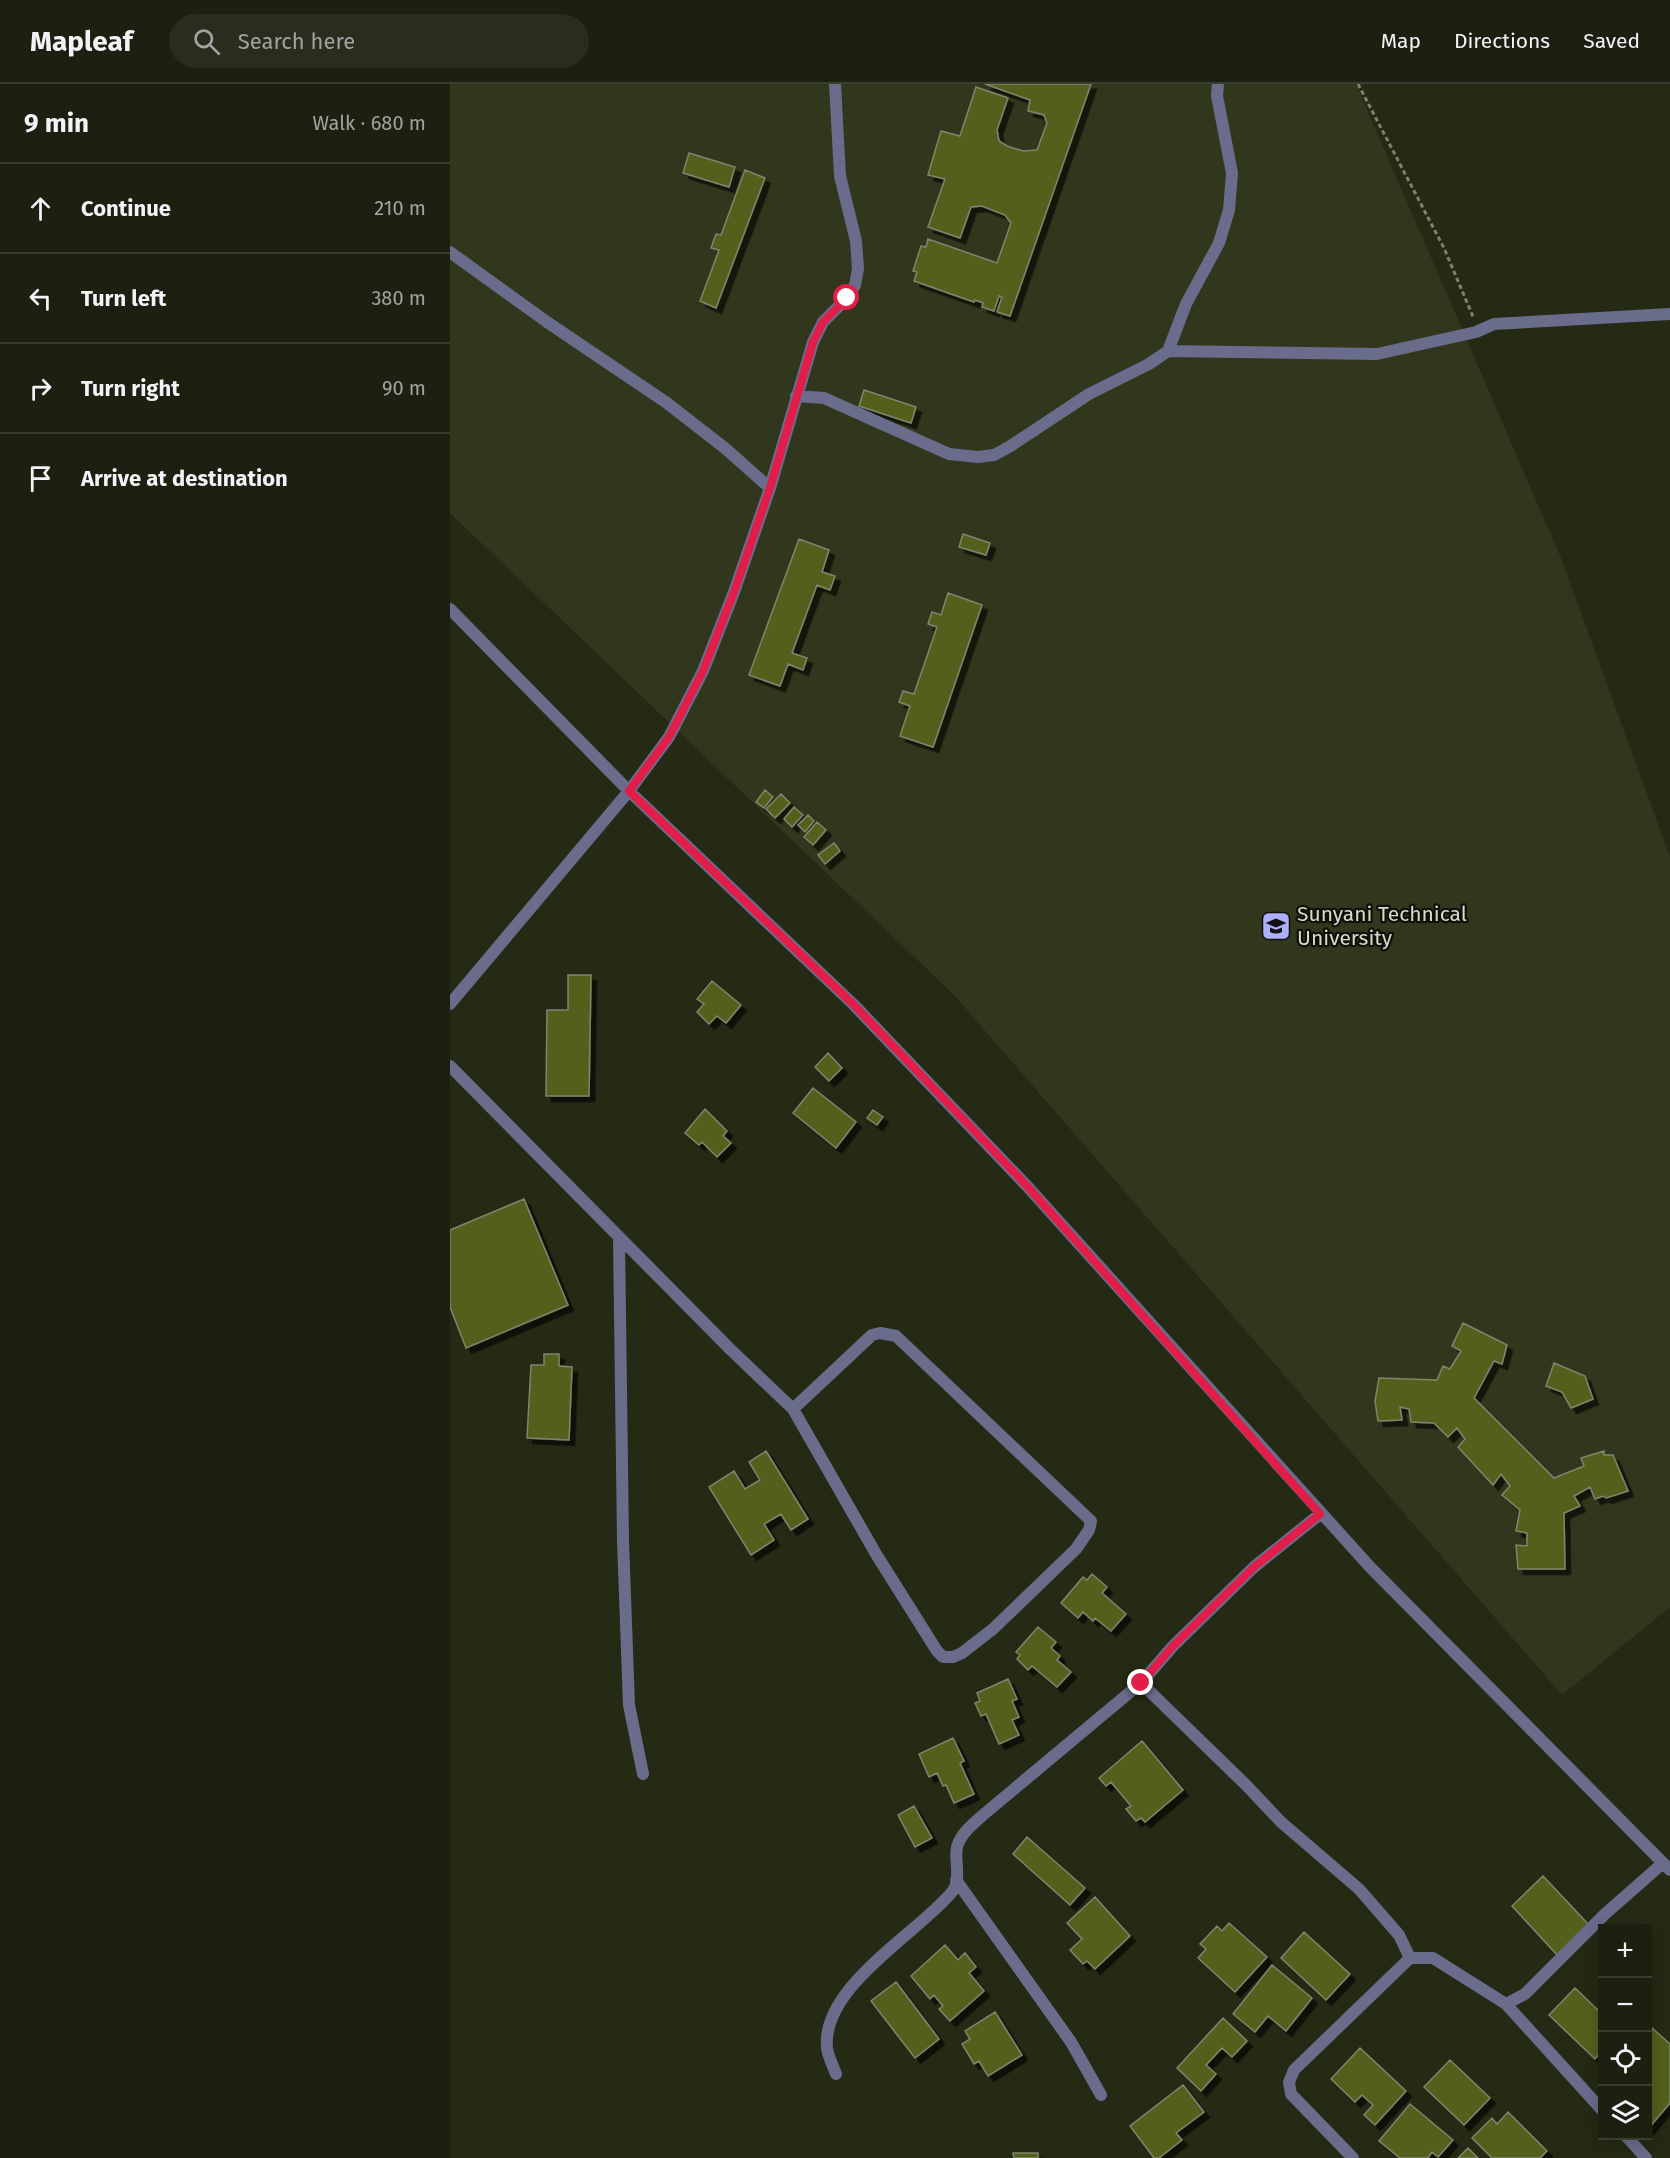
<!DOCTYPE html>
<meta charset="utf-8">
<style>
:root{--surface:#1c2010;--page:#292d1e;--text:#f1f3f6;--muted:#a0a39f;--line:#3a3e30}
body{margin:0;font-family:"Fira Sans",sans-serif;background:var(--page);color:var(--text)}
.controls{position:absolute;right:18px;bottom:18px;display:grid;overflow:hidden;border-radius:0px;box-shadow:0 3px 15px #0003}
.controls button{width:54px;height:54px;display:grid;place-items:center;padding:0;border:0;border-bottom:2px solid var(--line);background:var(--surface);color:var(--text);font:30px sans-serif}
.stop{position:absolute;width:18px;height:18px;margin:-14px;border:4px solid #e11d48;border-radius:50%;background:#fff}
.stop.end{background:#e11d48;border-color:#fff;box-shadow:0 2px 6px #0008}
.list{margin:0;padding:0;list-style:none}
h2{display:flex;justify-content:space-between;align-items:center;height:78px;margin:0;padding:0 24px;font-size:26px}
h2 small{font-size:20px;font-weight:400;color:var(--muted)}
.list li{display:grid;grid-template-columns:39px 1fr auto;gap:18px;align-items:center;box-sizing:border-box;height:90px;padding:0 24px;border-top:2px solid var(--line)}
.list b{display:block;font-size:22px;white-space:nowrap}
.list em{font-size:20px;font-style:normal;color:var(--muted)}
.icon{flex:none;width:33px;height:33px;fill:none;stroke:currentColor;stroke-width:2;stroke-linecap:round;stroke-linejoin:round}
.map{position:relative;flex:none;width:1220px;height:2074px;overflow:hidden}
header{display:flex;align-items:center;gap:36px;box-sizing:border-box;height:84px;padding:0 30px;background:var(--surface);border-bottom:2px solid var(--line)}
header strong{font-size:28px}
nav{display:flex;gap:33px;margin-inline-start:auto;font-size:21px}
.search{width:420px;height:54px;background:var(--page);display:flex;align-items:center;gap:15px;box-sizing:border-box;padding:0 21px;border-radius:33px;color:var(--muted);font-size:22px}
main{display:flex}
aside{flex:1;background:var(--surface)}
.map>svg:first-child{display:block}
</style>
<header>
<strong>Mapleaf</strong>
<div class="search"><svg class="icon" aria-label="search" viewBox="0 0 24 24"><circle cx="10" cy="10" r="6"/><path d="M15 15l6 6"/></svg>Search here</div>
<nav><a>Map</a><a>Directions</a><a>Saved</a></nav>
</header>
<main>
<aside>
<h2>9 min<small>Walk · 680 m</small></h2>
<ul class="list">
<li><svg class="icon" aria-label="ahead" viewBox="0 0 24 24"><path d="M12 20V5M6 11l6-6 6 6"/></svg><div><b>Continue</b></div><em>210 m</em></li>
<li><svg class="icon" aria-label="left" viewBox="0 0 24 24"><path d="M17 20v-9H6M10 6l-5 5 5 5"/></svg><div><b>Turn left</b></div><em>380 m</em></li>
<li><svg class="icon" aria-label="right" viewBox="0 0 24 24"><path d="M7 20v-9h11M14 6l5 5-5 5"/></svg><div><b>Turn right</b></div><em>90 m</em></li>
<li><svg class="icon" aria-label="arrive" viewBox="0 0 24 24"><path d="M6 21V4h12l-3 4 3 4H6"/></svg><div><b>Arrive at destination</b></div></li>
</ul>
</aside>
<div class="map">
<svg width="1220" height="2074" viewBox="0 0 1220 2074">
<defs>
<filter id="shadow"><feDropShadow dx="5.5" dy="5.5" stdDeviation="0" flood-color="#0009"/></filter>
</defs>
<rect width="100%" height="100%" fill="#252a15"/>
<!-- built -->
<path fill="#31371c" d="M0 0H906L1111 474 1220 773V1523L1112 1611 504 911 0 429Z"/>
<!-- building -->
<path fill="#53601f" stroke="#7e856d" stroke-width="1.5" filter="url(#shadow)" d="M535 0H641L560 232 547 228 552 213 549 212 544 227 532 223 533 219 525 216 524 218 464 197 467 188 463 187 471 162 476 163 478 155 547 179 561 139 555 131 532 122 521 123 510 154 478 143 495 95 478 91 491 47 510 52 526 3 558 14 547 46 549 57 557 62 573 67 587 66 597 39 594 31 578 27 580 16Z
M239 69 285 83 279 103 233 89Z
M295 86 315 94 266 224 250 217 269 166 261 164 266 150 271 151Z
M414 306 466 323 461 339 409 322Z
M513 450 540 459 536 471 509 463Z
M349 455 379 466 372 488 385 492 380 506 367 501 342 569 357 574 353 586 338 580 330 602 299 591Z
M498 509 532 521 483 663 450 652 460 622 449 618 453 607 464 610 487 543 478 540 482 528 491 531Z
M315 706 323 713 314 724 306 718Z
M331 710 340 719 325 734 316 725Z
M344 723 353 731 342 743 334 735Z
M358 731 364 737 355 748 348 741Z
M367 738 376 746 363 761 354 753Z
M384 759 390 767 375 780 368 771Z
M118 891H141L139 1012H96L97 926H118Z
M262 897 291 921 276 939 267 932 259 940 247 928 254 920 247 915Z
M378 969 392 984 379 997 365 983Z
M363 1004 406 1038 386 1064 343 1029Z
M255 1025 277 1047 273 1052 281 1059 267 1073 252 1058 249 1061 235 1049Z
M423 1026 433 1033 427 1041 417 1034Z
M74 1115 118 1221 16 1264 0 1223V1146Z
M1013 1239 1057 1261 1052 1280 1044 1277 1024 1314 1104 1394 1134 1382 1131 1374 1154 1367V1371H1163L1178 1407 1156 1414 1153 1412 1145 1415 1140 1403 1124 1412 1130 1422 1114 1429 1115 1485H1068L1066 1461 1077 1462V1449L1066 1447 1070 1426 1052 1411 1060 1402 1051 1390 1043 1401 1008 1363 1015 1355 1007 1344 998 1353 984 1339 961 1338 959 1325 950 1323 952 1336 928 1337 925 1317 929 1294 987 1296 993 1282 1000 1285 1011 1267 1002 1262Z
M94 1270H109V1282L122 1283 119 1356 77 1354 81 1281H94Z
M1104 1279 1135 1292 1143 1315 1121 1324 1112 1308 1096 1302Z
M316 1367 358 1435 341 1446 331 1430 314 1440 324 1456 301 1471 259 1403 284 1387 295 1405 310 1396 299 1378Z
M642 1490 657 1503 652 1509 676 1530 661 1547 645 1534 643 1537 633 1528 628 1534 611 1519 633 1493 637 1496Z
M588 1543 606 1558 601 1564 610 1572 607 1576 621 1588 607 1603 582 1582 578 1586 567 1575 570 1571 566 1568Z
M558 1595 567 1615 562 1617 569 1633 562 1636 569 1651 549 1660 536 1630 531 1632 525 1619 530 1617 527 1609Z
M503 1654 514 1677 510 1679 524 1710 504 1719 496 1701 493 1702 487 1689 479 1693 469 1670Z
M692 1657 733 1706 695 1738 691 1734 686 1737 676 1725 681 1722 661 1698 656 1702 649 1694Z
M464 1722 482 1754 465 1763 448 1731Z
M577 1753 635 1804 620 1821 563 1770Z
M1093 1792 1139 1841 1107 1871 1062 1822Z
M645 1813 680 1852 645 1885 637 1877 633 1880 620 1866 632 1855 617 1839Z
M779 1839 817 1873 785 1908 748 1874 756 1865 750 1860 767 1842 772 1847Z
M854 1848 900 1890 876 1916 831 1874Z
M495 1861 508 1876 515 1869 526 1883 519 1889 534 1907 500 1937 489 1925 493 1922 484 1911 480 1915 461 1892Z
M822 1881 862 1914 836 1947 818 1932 805 1948 783 1930Z
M446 1898 489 1955 465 1974 421 1917Z
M1125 1904 1152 1930V1967L1145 1975 1099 1931Z
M545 1928 572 1971 538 1992 529 1977 524 1980 512 1960 520 1955 515 1947Z
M773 1934 797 1957 782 1973 772 1964 756 1981 766 1990 751 2007 727 1984Z
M1202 1944 1220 1960V2019L1198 2045V1975L1199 1972 1198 1971V1950Z
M910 1964 956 2007 925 2041 914 2031 923 2021 912 2011 905 2018 881 1995Z
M1000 1976 1040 2014 1014 2041 974 2003Z
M733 2001 754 2028 726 2049 732 2056 709 2074H704L680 2042Z
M960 2020 1003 2056 988 2073 982 2068 978 2074H950L929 2057Z
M1058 2028 1097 2067 1090 2074H1042L1022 2054 1042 2034 1047 2040Z
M1018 2064 1028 2074H1008Z
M563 2069H588V2074H564Z"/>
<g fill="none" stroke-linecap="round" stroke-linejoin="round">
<!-- path -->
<path stroke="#7c8170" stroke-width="3" stroke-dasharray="4.5 3" stroke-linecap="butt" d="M908 0 994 164 1024 235"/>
<!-- street -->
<path stroke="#6a6c8c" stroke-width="12" d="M0 168 97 238 217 319 276 365 320 404
M718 267 736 220 769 159 779 126 782 89 767 12 768 0
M346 312 374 314 499 370 528 373 544 371 559 363 639 310 699 280 718 267 927 270 1026 248 1044 240 1220 230
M0 525 179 707 403 920 577 1102 920 1483 1220 1786
M0 920 179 707 219 653 253 587 284 508 320 404 363 258 373 238 397 214 405 201 408 185 406 157 390 92 385 0
M0 982 281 1266 343 1325 426 1470 487 1567 493 1573H503L512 1569 543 1545 626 1465 639 1446 641 1437 446 1252 430 1249 422 1251 343 1325
M169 1154 173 1457 179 1621 193 1690
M691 1599 796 1701 831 1738 909 1805 949 1851 960 1874
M506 1796 621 1958 651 2011
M1056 1920 1152 2026
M386 1990C383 1982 378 1972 377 1964 371 1903 467 1850 502 1808 512 1796 504 1776 507 1763 511 1749 523 1740 533 1731L691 1599 723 1562 804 1483 870 1430
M1176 2052 1196 2074
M903 2074 841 2010 839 1998 844 1986 960 1874H983L1056 1920 1075 1910 1155 1830 1213 1779"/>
</g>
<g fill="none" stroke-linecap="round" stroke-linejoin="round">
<!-- route -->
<path stroke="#e11d48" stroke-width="8" d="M397 214 373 238 363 258 320 404 284 508 253 587 219 653 179 707 403 920 577 1102 870 1430 804 1483 723 1562 691 1599"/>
</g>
<!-- icons -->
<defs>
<g id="university-square" transform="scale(1.5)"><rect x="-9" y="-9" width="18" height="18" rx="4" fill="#acaffb" stroke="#0f1108"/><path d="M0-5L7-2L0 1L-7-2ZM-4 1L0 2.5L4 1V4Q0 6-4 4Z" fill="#111"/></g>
</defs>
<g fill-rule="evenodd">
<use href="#university-square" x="826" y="842"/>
</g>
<g text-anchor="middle" stroke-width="4.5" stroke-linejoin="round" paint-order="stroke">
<!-- poi labels -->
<g font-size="21" fill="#d7dbce" stroke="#0f1108" text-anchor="start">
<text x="847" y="837">Sunyani Technical<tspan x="847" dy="24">University</tspan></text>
</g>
</g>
</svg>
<div class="controls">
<button>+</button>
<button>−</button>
<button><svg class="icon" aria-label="locate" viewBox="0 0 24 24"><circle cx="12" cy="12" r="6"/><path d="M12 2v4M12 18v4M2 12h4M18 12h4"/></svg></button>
<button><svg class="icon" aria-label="layers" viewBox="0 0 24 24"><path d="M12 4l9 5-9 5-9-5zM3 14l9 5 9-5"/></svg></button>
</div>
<div class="stop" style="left:397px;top:214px"></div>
<div class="stop end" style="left:691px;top:1599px"></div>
</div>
</main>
